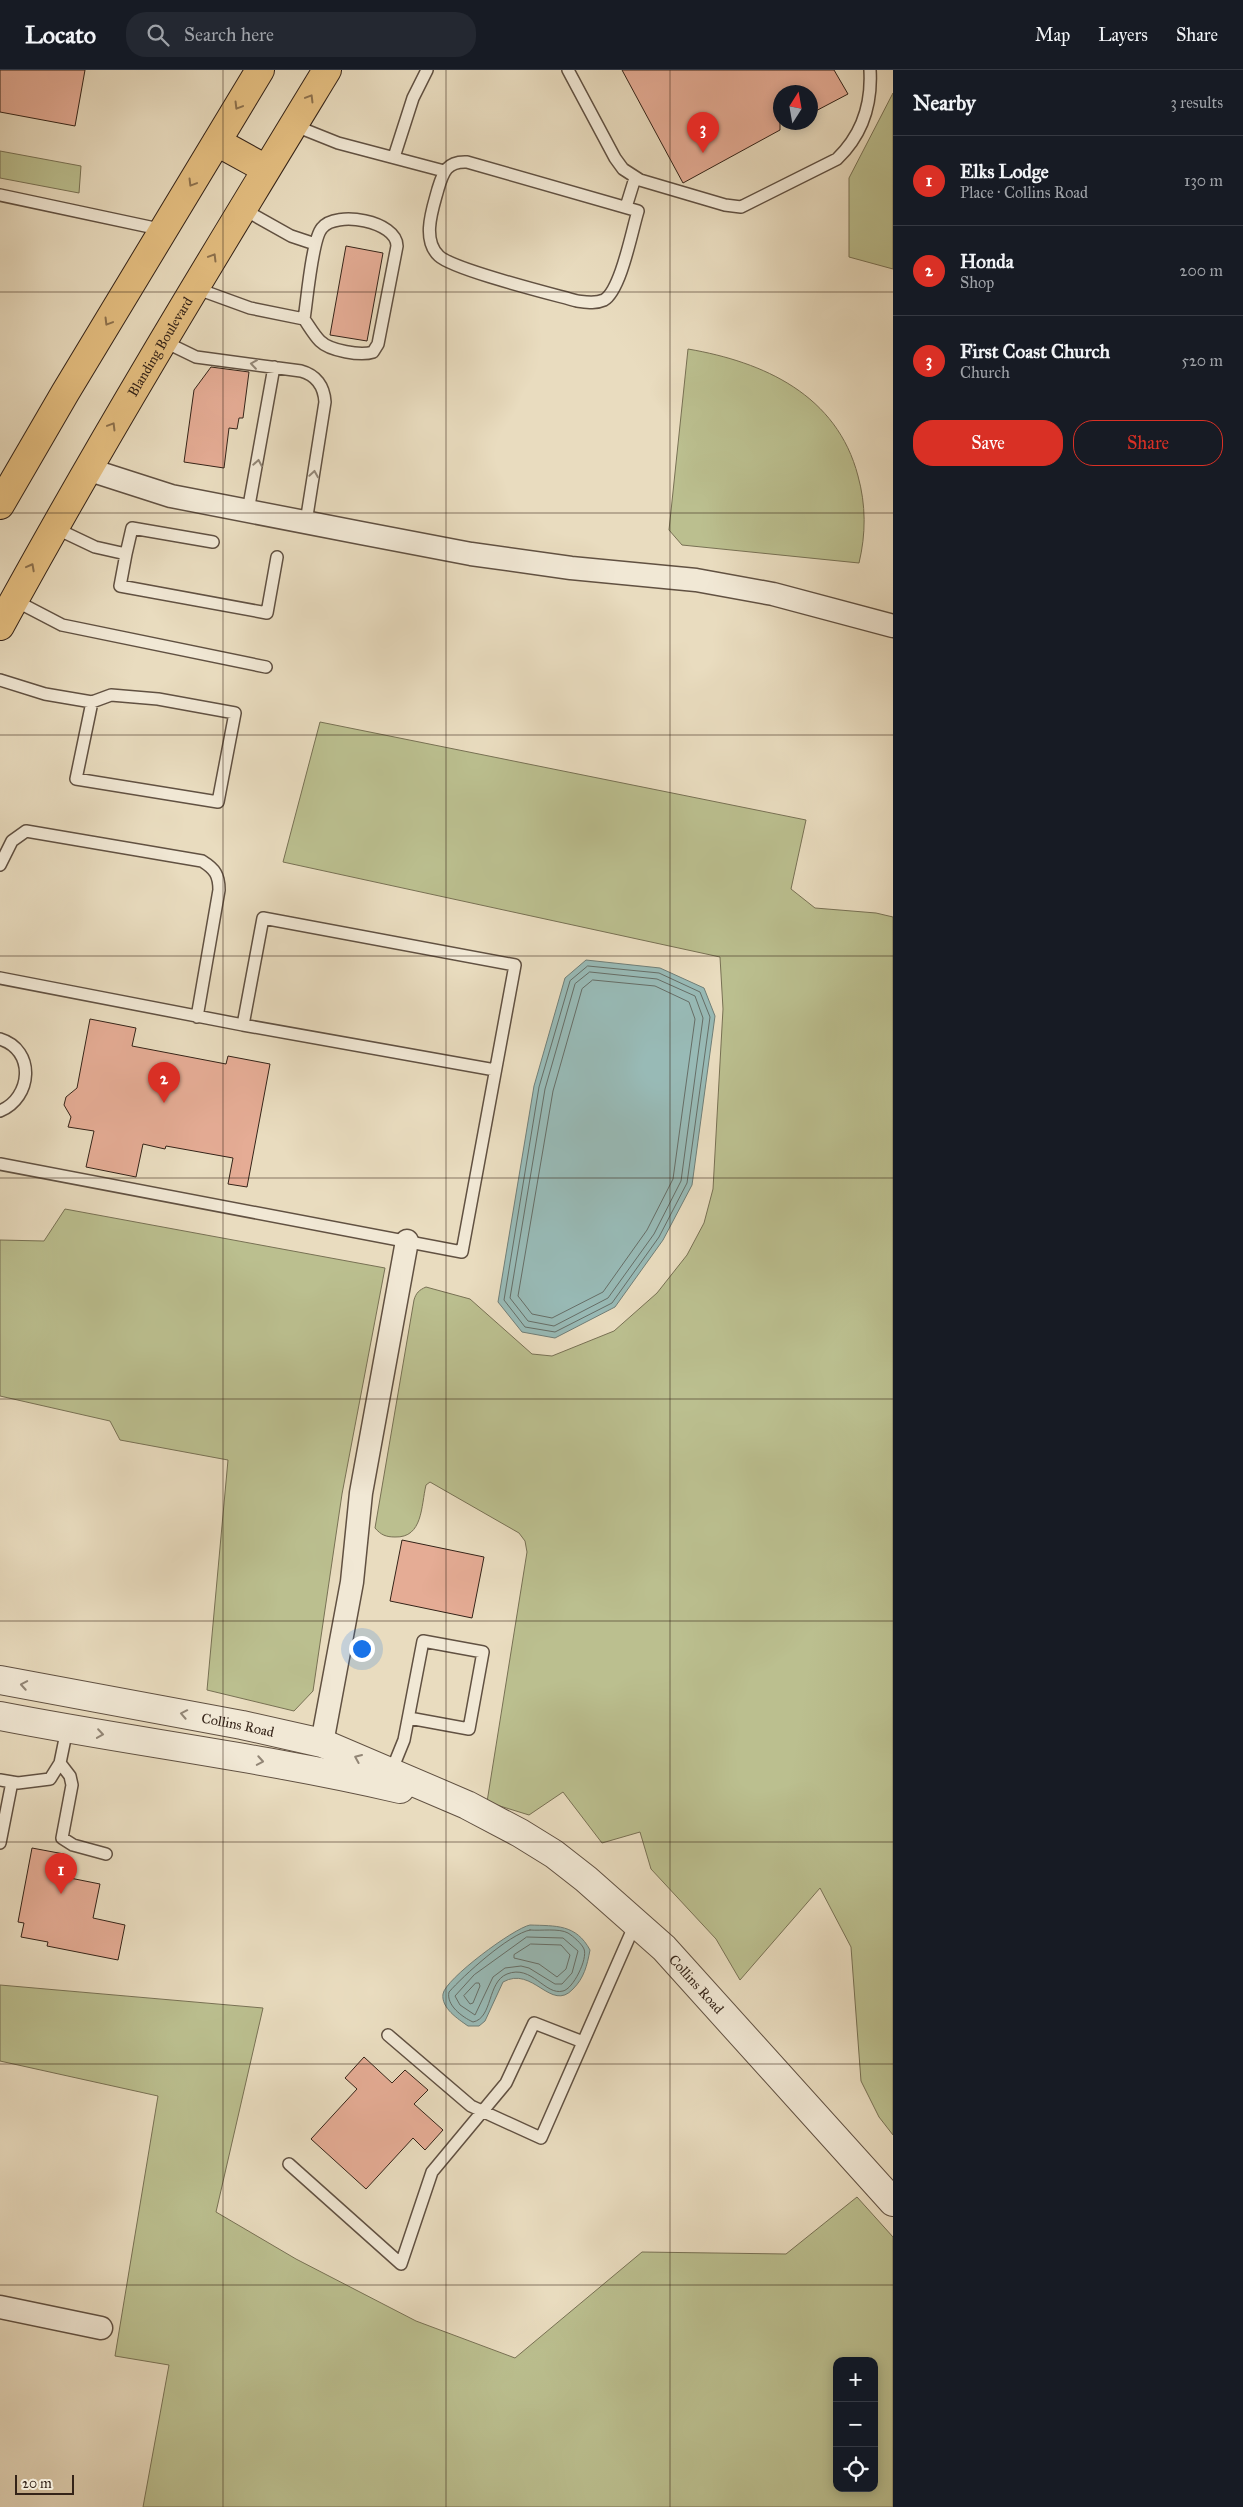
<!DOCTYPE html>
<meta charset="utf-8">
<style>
:root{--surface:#171b24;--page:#242831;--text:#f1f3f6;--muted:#9ea1a6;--line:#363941;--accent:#d93025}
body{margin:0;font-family:"IM FELL Great Primer",serif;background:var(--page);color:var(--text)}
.controls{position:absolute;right:15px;bottom:15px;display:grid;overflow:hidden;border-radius:10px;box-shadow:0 2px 12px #0003}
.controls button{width:45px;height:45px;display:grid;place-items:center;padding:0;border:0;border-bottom:1px solid var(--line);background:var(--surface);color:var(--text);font:25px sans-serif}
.compass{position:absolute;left:773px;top:15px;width:45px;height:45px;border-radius:50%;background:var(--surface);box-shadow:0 2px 12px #0003;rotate:11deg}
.scale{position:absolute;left:15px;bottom:12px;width:59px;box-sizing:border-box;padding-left:5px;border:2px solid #342318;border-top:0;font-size:14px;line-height:18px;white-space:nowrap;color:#342318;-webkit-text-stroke:4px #f1e8d5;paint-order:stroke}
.you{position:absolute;left:361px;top:1578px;width:18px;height:18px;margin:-12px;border:4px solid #fff;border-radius:50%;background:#1a73e8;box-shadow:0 0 0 8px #1a73e833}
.badge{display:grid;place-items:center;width:32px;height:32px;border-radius:50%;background:var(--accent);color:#fff;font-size:16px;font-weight:700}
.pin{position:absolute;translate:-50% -41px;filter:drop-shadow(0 1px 2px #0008)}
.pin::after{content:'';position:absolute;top:26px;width:18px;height:15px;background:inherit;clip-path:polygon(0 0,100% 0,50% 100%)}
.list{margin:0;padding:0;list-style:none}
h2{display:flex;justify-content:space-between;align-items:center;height:65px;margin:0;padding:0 20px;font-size:21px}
h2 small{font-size:16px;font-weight:400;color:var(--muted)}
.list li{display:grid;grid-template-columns:32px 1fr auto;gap:15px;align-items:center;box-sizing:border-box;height:90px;padding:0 20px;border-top:1px solid var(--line)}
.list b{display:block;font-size:19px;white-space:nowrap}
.list p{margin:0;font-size:16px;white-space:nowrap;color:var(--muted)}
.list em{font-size:16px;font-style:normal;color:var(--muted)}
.actions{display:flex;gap:10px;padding:15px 20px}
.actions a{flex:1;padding:11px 0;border:1px solid var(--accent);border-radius:20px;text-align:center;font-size:18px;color:var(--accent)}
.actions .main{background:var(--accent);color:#fff}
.icon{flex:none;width:28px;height:28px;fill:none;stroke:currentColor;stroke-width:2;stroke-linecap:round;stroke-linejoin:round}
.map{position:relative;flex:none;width:893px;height:2437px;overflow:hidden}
header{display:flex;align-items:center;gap:30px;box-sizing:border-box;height:70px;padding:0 25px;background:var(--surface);border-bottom:1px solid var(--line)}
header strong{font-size:24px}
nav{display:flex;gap:28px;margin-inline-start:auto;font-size:18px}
.search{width:350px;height:45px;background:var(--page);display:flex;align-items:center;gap:12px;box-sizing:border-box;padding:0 18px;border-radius:20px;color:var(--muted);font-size:19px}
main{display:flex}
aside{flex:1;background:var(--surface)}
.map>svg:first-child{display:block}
</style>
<header>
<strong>Locato</strong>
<div class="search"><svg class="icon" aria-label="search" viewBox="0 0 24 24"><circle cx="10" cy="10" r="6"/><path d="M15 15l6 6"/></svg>Search here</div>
<nav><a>Map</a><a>Layers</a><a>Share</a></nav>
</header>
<main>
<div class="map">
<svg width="893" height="2437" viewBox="0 0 893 2437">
<rect width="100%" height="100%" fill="#e9dcbf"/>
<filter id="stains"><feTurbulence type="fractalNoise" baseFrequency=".004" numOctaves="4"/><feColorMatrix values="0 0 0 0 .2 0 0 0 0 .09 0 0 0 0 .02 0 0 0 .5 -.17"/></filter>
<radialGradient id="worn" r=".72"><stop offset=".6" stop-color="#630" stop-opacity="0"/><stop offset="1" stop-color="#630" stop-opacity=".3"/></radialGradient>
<!-- green -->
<path fill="#bbbf8f" stroke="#787154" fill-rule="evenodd" d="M893 23V199L849 187V108Z
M0 81 81 96 79 123 0 108Z
M688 279C764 292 837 325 858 406 866 435 866 464 859 493L682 475 669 460Z
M320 652 806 750 791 819 815 838 876 843 893 847V2065L879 2047 861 2011 851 1877 820 1818 740 1910 716 1869 651 1799 640 1762 602 1773 563 1722 529 1745 487 1732 527 1482 525 1471 519 1463 430 1412 426 1415C421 1436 423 1468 395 1467 386 1467 381 1465 375 1458L414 1230C416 1223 419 1220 426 1217L470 1229 532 1284 552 1286 614 1261 657 1223 687 1185 704 1153 713 1119 723 939 720 887 283 792Z
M65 1139 385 1198 342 1424 313 1621 294 1641 207 1620 228 1390 120 1370 110 1351 0 1326V1170L44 1171Z
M0 1915 263 1938 216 2142 296 2189 416 2251 515 2288 642 2182 786 2184 857 2127 893 2167V2437H143L169 2295 115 2286 158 2026 0 1991ZM837 2291H874V2418H837Z"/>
<!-- water -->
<path fill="#98bab6" stroke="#707e77" d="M586 890 660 898 704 918 715 946 692 1115 663 1170 615 1237 555 1268 522 1262 498 1232 534 1016 565 908Z
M530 1855C556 1856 576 1854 590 1880 587 1896 584 1908 573 1919 551 1943 533 1895 503 1912L485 1951 479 1956H468C458 1949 441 1938 443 1924 445 1909 514 1858 530 1855Z"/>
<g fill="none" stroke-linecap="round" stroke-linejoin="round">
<!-- shore -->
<path stroke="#666e67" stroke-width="1" d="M588 896 659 903 700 922 710 947 687 1113 659 1167 612 1233 555 1262 525 1257 504 1230 539 1017 570 911Z
M590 902 657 909 695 926 703 948 681 1111 654 1164 608 1228 554 1256 528 1251 510 1228 545 1019 575 914Z
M593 910 655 916 689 932 695 949 673 1109 647 1160 603 1222 552 1248 532 1244 518 1226 553 1021 582 919Z
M530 1860C541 1861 559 1858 568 1863 573 1866 582 1874 584 1879 588 1889 573 1919 563 1921 545 1926 532 1894 507 1904 487 1912 493 1948 473 1952 462 1947 446 1935 449 1922 463 1906 509 1864 530 1860Z
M527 1867 563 1868 578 1881 572 1903 562 1914H555L529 1898 521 1896 505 1898 493 1907 475 1945 460 1935 455 1926 474 1905Z
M531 1874 561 1875 570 1885 566 1899 557 1907 539 1894 514 1888V1885Z
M476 1913H479L480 1916 473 1933 470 1934 464 1926Z"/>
</g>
<!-- building -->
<path fill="#e5ac95" stroke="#342318" d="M0 0H85L75 56 0 42Z
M622 0H834L848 24 810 44V22H780V60L683 113Z
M346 176 383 183 367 271 330 265Z
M211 297 249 302 243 348H239L237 359 229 358 224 398 184 392 194 320Z
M90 949 136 958 132 976 226 994 228 986 270 994 247 1117 228 1114 233 1088 166 1076 165 1079 143 1074 136 1107 86 1097 94 1061 68 1057 71 1047 64 1035 66 1027 77 1018Z
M402 1470 484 1487 472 1548 390 1531Z
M32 1778 64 1784 60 1806 100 1814 93 1848 125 1855 118 1890 47 1876 48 1872 21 1867 24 1853 18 1852Z
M364 1987 392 2013 405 2000 428 2020 414 2034 443 2060 425 2080 413 2068 366 2119 311 2069 357 2019 345 2008Z"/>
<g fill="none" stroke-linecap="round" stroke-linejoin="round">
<!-- service casing -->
<g stroke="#615142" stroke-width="14">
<path id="service" d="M568 0 615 88 623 99 640 110 725 135 741 137 837 89C862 65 872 34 870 0
M293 55 338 73 444 101
M394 87 413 28 427 0
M467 92 638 141C632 160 621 220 604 230 595 234 586 232 577 231 552 224 454 200 439 186 421 169 433 138 438 119 443 102 447 91 467 92Z
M0 125 164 160
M626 137 635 108
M243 139 291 166 315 174
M195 218 250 238 304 249C307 231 312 169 322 158 336 140 397 151 397 176L378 274 373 282C361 286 330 281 320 271 314 265 309 256 304 249
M163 271 196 287 301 301C316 305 324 316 325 332L306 452
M248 441 274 297
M55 458 95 477 126 484 132 458 213 472
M126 484 120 516 267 543 277 487
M14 530 62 555 266 597
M0 610 45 624 92 632 111 625 158 629 235 643 218 732 76 709 92 632
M0 795 12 771 26 761 202 791C215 799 219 805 219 820L197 947
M0 908 243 955
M0 969C36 980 32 1028 0 1041
M0 1094 462 1182 515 895 263 848 243 955 495 1000
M67 1659 60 1693 70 1706 72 1715 62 1768 73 1775 106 1784
M391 1702 404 1670 423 1571 483 1582 469 1659 409 1648
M0 1710 18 1713 50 1709 60 1693
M0 1773 12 1712
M388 1965 471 2036 541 2068 635 1854
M289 2094 401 2194 432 2102 506 2013 534 1953 583 1972"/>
</g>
<!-- minor casing -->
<g stroke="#615142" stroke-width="25">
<path id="minor" d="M87 399 171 426 361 463 471 484 571 498 696 510 773 524 893 556
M322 1673 352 1512 361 1423 407 1171
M0 2237 101 2258"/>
</g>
<!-- tertiary casing -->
<g stroke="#615142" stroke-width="30">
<g id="tertiary">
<path id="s1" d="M0 1610 242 1655 322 1673 467 1735 520 1763 554 1784 586 1809 664 1878 893 2132"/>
<path d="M0 1646C133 1672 268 1688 400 1719"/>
</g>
</g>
<!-- primary casing -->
<g stroke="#342318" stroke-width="30">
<g id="primary">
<path d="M217 72 266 99"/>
<path d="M0 435 65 323 260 0"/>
<path id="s2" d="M0 556C103 367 215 184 327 0"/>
</g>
</g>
<!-- service -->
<use href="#service" stroke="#f1e8d5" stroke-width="11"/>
<!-- minor -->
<use href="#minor" stroke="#f1e8d5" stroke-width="22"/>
<!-- tertiary -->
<use href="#tertiary" stroke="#f1e8d5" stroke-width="28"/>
<!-- primary -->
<use href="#primary" stroke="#e4be80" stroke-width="28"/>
</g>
<!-- one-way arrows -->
<defs><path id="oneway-chevron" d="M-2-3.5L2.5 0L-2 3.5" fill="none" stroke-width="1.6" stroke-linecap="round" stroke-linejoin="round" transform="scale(1.25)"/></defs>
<g stroke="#8c704c">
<use href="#oneway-chevron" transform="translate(310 28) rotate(-59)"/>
<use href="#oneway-chevron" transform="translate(238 36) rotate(121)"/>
<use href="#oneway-chevron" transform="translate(192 113) rotate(121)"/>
<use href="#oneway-chevron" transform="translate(213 187) rotate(-59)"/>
<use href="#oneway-chevron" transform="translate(108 252) rotate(121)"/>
<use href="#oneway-chevron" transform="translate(112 356) rotate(-59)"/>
<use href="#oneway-chevron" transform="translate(31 497) rotate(-62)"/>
</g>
<g stroke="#928676">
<use href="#oneway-chevron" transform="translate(254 294) rotate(-172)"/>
<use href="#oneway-chevron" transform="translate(258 393) rotate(-80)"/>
<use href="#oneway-chevron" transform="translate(314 404) rotate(-81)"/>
<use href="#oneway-chevron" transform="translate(24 1615) rotate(-170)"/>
<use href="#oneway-chevron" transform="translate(184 1644) rotate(-169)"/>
<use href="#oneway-chevron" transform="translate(100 1664) rotate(8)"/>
<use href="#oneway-chevron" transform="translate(358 1688) rotate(-157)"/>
<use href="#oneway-chevron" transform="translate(260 1691) rotate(10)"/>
</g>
<!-- grid -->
<path fill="none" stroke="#342318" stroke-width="1" stroke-opacity="0.55" d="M223 0V2437M446 0V2437M670 0V2437M0 222H893M0 443H893M0 665H893M0 886H893M0 1108H893M0 1329H893M0 1551H893M0 1772H893M0 1994H893M0 2215H893"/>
<g text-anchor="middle" stroke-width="5" stroke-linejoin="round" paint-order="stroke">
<!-- street labels -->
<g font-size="14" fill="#342318" stroke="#f1e8d5">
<text dy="5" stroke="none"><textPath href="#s2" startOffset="322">Blanding Boulevard</textPath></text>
<text dy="5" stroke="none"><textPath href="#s1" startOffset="242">Collins Road</textPath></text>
<text dy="5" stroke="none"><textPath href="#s1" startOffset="779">Collins Road</textPath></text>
</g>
</g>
<rect width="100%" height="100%" filter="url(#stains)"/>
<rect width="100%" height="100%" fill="url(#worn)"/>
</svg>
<div class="controls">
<button>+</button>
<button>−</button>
<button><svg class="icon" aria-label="locate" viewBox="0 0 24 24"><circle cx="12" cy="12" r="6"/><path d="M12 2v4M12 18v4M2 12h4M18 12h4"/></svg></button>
</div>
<svg class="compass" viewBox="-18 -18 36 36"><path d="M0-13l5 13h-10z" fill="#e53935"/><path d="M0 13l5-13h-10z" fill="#9ea1a6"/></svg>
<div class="scale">20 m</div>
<div class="you"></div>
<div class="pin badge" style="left:61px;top:1824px">1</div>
<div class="pin badge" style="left:164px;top:1033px">2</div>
<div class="pin badge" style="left:703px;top:83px">3</div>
</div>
<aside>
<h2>Nearby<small>3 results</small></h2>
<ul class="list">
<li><span class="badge">1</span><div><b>Elks Lodge</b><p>Place · Collins Road</p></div><em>130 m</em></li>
<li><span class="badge">2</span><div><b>Honda</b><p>Shop</p></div><em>200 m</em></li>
<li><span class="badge">3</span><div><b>First Coast Church</b><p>Church</p></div><em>520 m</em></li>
</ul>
<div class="actions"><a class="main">Save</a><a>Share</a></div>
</aside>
</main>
